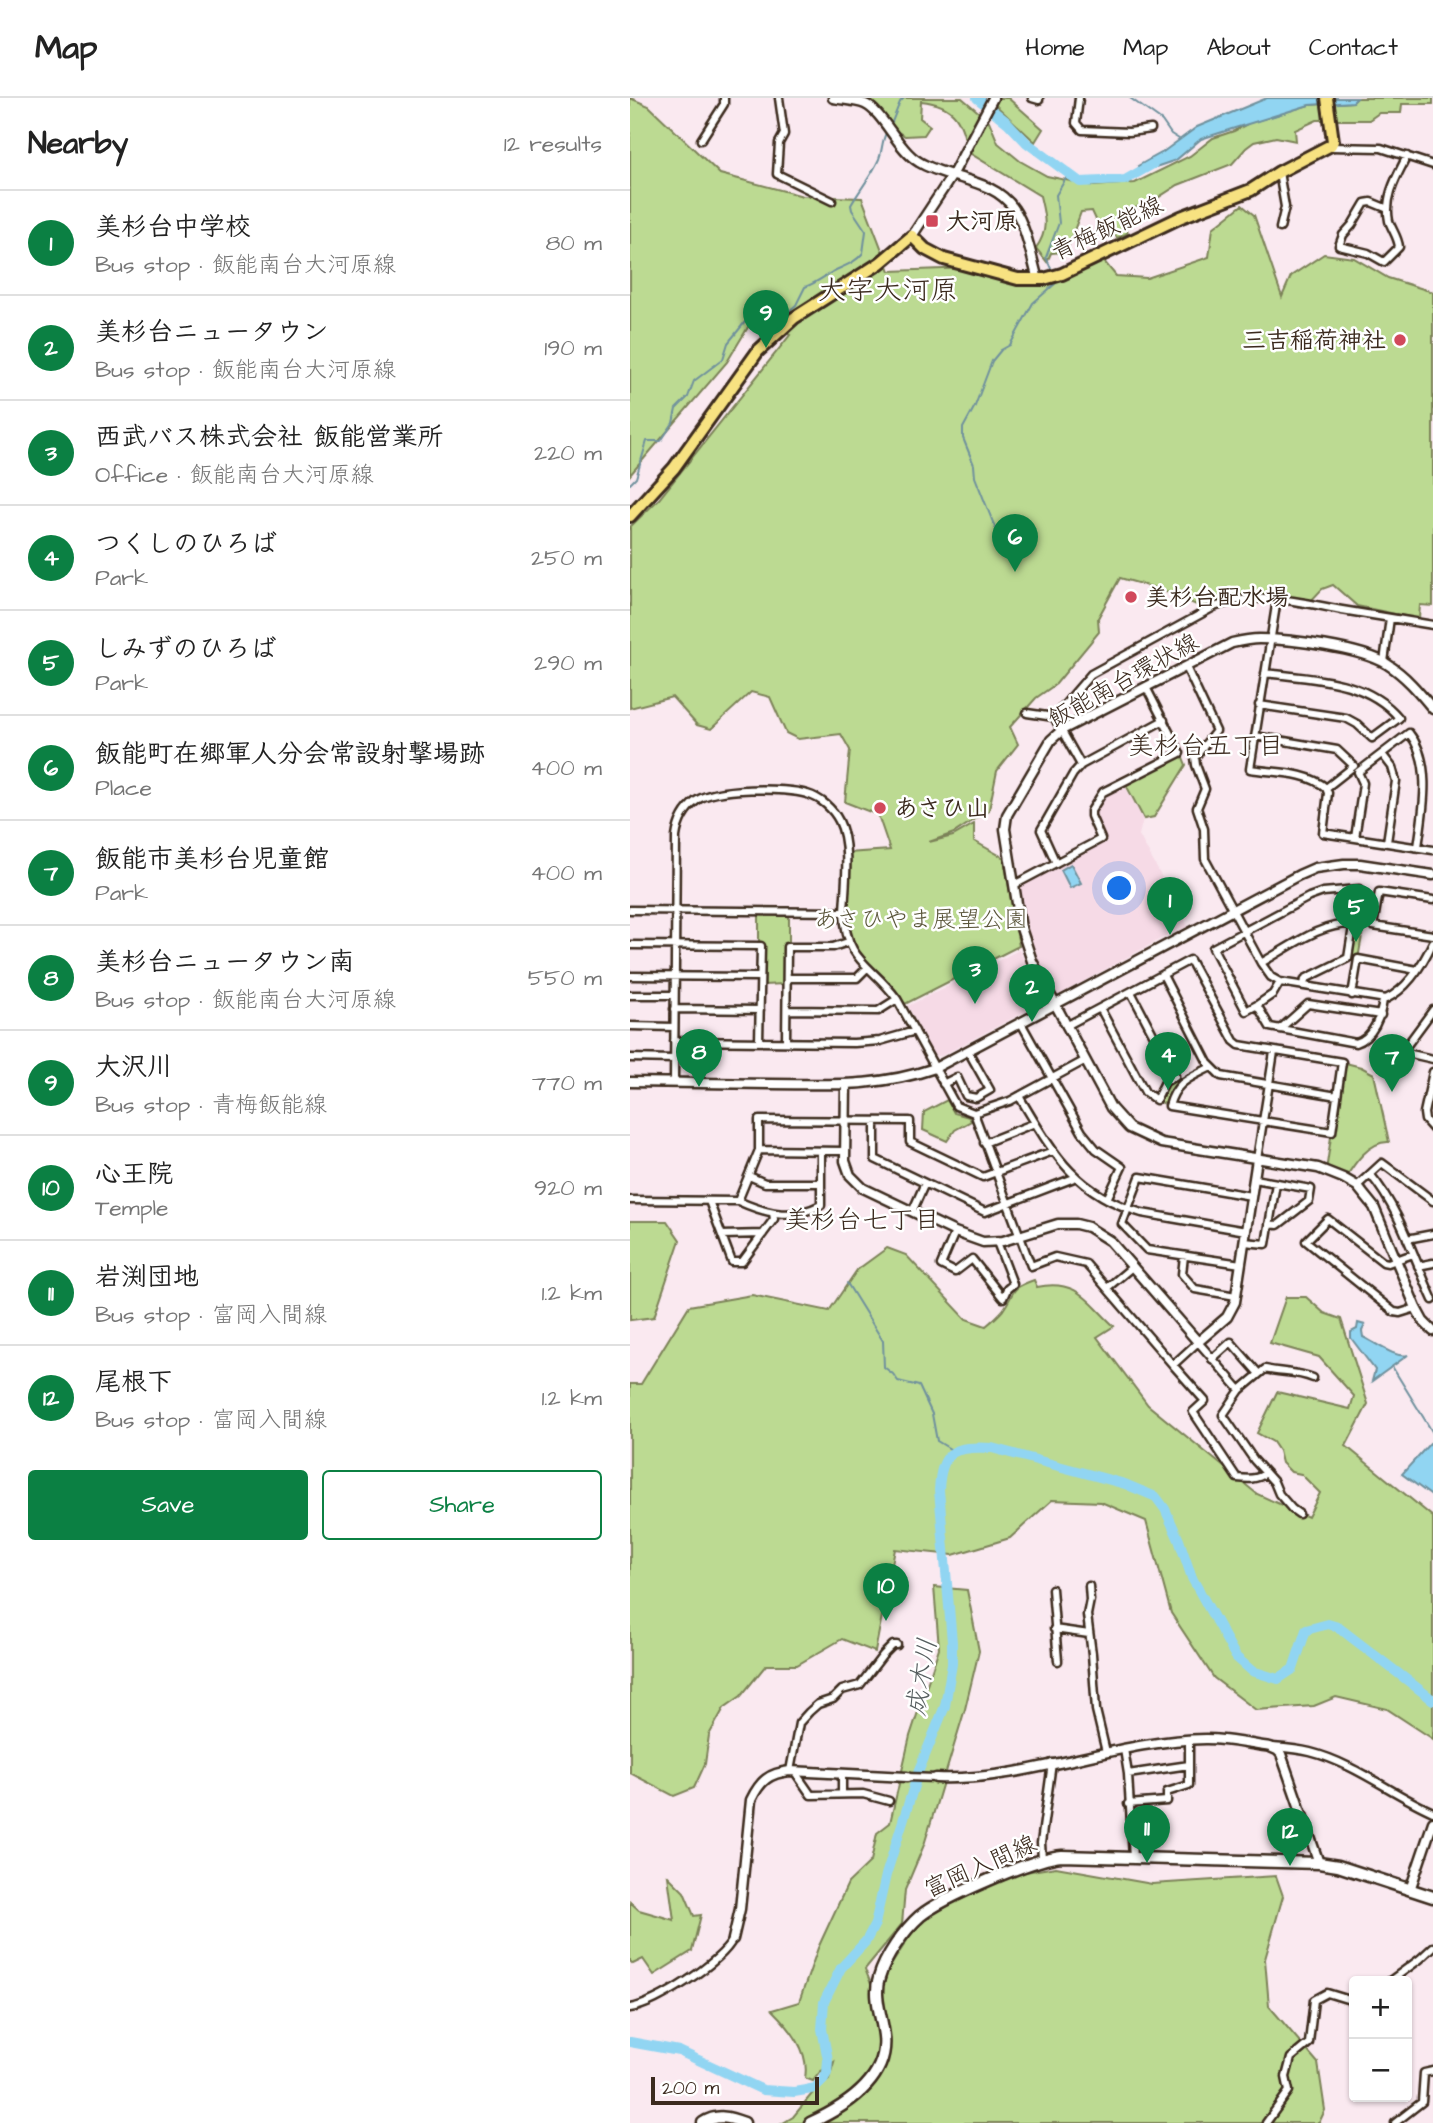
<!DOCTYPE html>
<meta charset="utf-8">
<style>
:root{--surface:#fff;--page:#f6f6f6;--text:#222;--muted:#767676;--line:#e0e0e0;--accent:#0b8043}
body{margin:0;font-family:"Architects Daughter","Klee One",sans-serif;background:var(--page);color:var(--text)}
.controls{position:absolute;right:21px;bottom:21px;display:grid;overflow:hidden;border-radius:7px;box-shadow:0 2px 5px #0004}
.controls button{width:63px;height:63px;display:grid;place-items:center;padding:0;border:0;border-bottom:2px solid var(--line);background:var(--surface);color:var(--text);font:35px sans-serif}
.scale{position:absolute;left:21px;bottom:18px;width:168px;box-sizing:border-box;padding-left:7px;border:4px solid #3b2a1e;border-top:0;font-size:19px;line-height:24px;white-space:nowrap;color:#3b2a1e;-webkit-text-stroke:5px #fff;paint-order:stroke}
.you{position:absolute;left:490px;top:791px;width:24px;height:24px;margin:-18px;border:5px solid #fff;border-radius:50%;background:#1a73e8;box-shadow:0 0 0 10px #1a73e833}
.badge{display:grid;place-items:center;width:46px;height:46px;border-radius:50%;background:var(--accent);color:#fff;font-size:23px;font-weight:700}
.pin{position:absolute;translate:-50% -58px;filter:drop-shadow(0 2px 4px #0008)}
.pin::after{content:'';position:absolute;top:37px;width:24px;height:21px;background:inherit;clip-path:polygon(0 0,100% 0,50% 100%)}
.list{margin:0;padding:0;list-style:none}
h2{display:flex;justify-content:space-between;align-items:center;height:91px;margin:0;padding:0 28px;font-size:30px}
h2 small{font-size:23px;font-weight:400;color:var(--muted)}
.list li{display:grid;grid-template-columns:46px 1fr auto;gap:21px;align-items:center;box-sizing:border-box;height:105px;padding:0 28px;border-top:2px solid var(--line)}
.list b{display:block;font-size:26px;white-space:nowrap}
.list p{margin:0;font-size:23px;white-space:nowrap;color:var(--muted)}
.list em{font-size:23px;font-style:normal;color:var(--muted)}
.actions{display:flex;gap:14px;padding:21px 28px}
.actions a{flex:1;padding:16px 0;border:2px solid var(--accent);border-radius:7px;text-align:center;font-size:24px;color:var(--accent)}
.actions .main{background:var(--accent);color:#fff}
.map{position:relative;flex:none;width:803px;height:2025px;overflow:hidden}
header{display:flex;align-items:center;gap:42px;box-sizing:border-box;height:98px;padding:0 35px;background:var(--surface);border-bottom:2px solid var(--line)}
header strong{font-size:33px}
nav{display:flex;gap:38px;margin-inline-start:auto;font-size:24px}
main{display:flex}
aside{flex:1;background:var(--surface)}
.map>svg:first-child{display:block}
</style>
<header>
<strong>Map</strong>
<nav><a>Home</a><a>Map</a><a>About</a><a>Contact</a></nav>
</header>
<main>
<aside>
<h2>Nearby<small>12 results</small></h2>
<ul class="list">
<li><span class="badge">1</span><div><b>美杉台中学校</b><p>Bus stop · 飯能南台大河原線</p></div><em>80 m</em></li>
<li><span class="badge">2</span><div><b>美杉台ニュータウン</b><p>Bus stop · 飯能南台大河原線</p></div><em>190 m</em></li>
<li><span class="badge">3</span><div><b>西武バス株式会社 飯能営業所</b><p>Office · 飯能南台大河原線</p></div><em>220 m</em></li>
<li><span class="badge">4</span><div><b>つくしのひろば</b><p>Park</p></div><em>250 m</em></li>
<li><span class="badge">5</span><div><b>しみずのひろば</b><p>Park</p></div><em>290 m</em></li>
<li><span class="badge">6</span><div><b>飯能町在郷軍人分会常設射撃場跡</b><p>Place</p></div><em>400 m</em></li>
<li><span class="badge">7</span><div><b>飯能市美杉台児童館</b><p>Park</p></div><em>400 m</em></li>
<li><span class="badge">8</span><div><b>美杉台ニュータウン南</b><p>Bus stop · 飯能南台大河原線</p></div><em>550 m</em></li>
<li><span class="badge">9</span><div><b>大沢川</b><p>Bus stop · 青梅飯能線</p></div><em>770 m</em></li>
<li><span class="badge">10</span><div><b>心王院</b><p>Temple</p></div><em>920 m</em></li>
<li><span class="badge">11</span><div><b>岩渕団地</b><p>Bus stop · 富岡入間線</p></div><em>1.2 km</em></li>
<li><span class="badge">12</span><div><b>尾根下</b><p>Bus stop · 富岡入間線</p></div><em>1.2 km</em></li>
</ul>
<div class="actions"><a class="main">Save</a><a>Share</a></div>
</aside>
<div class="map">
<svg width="803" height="2025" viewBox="0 0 803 2025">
<rect width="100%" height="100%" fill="#fae9f0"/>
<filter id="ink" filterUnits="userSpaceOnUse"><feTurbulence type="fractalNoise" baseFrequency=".0143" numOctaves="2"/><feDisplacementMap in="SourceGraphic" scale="14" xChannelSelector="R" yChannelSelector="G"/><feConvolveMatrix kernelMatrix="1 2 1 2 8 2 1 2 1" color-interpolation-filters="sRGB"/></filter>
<g filter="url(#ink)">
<!-- built -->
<path fill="#f6dae6" d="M495 688 513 721 509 737 558 828 536 838 427 898 397 840 388 788 477 744 466 720 467 712 475 699Z
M389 852 413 899V904L311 958 303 957 278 908Z"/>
<!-- green -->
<path fill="#bcda92" stroke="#7c8258" stroke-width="2" d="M0 0 19 8 90 76 173 98 232 100 260 173 340 170 389 185H421L473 162 486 178 517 180 579 159 583 130 612 107 624 117 652 199 661 178 694 156 724 160 758 180 803 194V508L790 507 789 521 727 508 703 487 692 491 680 504 613 496 571 509 532 492 490 480 468 520 469 534 426 586 406 600 380 629 388 646 367 673 359 712 324 735 299 744 323 738 344 726V743L374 760 389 848 275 906 262 889 226 854 217 831V755L260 752 248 717 215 704 220 652 211 636 168 641 156 635 140 599 121 594 81 631 67 627 42 599 0 610V429L29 401 160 237 126 216 97 264 0 377Z
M233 0H332L359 23 368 45 390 63 417 78 464 88 505 85 560 58 583 40 604 33 619 25 679 7 723 4 727 0H803V6H772L771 15H749L739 22H687L665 32 666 43 646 39 624 44 616 50 602 66 548 87 529 99 490 117 498 135 487 140 480 128 467 124 462 113 451 114 436 154 421 155 417 164 406 150C419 132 415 119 410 98L338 54C331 23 327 7 291 3L290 20 300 28 294 37 275 38 263 31Z
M358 0H378L413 31 405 44Z
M552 657 556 667 524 719 514 721 496 687Z
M129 815H159V845L154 846 155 886 133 887V846L129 845Z
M725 826 734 827 728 861 718 860Z
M712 964 731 969 744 976 759 1044C739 1043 724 1066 715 1081L696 1073Z
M545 978 550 986 539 1008 526 1002 530 993Z
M317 1002 324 1015 339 1019 341 1023 325 1032 317 1043 293 1032 294 1014Z
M0 1123H37L50 1142 24 1219 0 1222Z
M257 1150 276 1157 336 1221 356 1228C362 1223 368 1218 373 1212 386 1194 378 1191 404 1182L407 1189C447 1180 458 1204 484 1228L467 1239 518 1307 627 1396 678 1419 690 1395 671 1376 661 1374 652 1365 649 1353 643 1344 627 1335 647 1294 720 1311 724 1298 689 1259 640 1245 656 1199H676L694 1215 711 1221 738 1306 716 1348 803 1419V1641L757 1611 706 1599 684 1608 626 1612 584 1580 541 1515 516 1423 471 1404 422 1402 380 1440 323 1457 265 1451 245 1554 212 1541 167 1567H136L111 1598 94 1610 79 1637 75 1666 64 1690 44 1698 0 1675V1286H11L59 1208 122 1197 199 1213 227 1172Z
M304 1489 337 1492 349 1553 335 1611 294 1747 275 1792 272 1826 235 1871 241 1886 254 1887 258 1872 285 1830 302 1814 389 1775 426 1769 522 1786 646 1778 653 1798 635 1861 639 1908 688 1965 695 2012 689 2025H153L163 2019 181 1997 199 1981 204 1964 190 1974 183 1983 175 1980C180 1953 160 1930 142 1912L169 1904 188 1850 218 1785 241 1763 247 1735 260 1725 280 1638 309 1550Z
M38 1778 54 1794 64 1818 71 1817 62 1853 24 1877 13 1861 3 1866 0 1863V1804L9 1812 44 1822Z"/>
<!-- water -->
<path fill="#91d5f2" stroke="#6f919d" stroke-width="2" d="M637 0H727L723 4 679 7 605 30 571 41 546 62 511 74 508 68 533 54 567 29Z
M441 766 451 785 440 790 431 772Z
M728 1225 735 1227 732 1233 733 1239C746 1245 766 1261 778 1257L742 1283 745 1272 721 1240V1234L727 1231Z
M800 1345 803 1346V1399L772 1376Z"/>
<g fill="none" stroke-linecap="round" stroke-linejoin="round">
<!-- stream -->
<path stroke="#6f919d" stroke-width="2" d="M500 0 532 23 541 36 549 41
M260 29 270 4 274 0
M422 173 416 159 429 125 426 97 438 77
M0 386 6 380 17 343H31L43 325 46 311 58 299 64 283 93 261 98 245 119 219 133 213 149 215 159 213 166 207 175 189C186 185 192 180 202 174 213 168 224 166 233 155L236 133 222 112 221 107C230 91 241 79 249 61 253 51 251 44 257 33
M378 457 366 432 345 379 344 367 333 340V330L345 308 362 263 371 252 380 247 403 205 426 185 425 181
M217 1185 253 1243 254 1269 263 1276 268 1283 289 1288 302 1316 307 1343 325 1354
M763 1270 803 1335"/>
<!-- river -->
<path stroke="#91d5f2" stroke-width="10" d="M347 0 378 25 397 45 450 84 495 82 523 66
M0 1944 49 1953 133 1992 164 1994 176 1992 185 1990 193 1982 197 1975 198 1962 192 1931 194 1904 211 1870 236 1843 245 1826 256 1777 289 1672 315 1608 322 1566V1544L309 1392C311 1352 324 1348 362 1350L495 1386 526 1399 535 1411 549 1442 562 1480 606 1559 622 1573 648 1581 663 1571 676 1532 698 1526 708 1529 803 1602"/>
<!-- minor casing -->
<g stroke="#3b2a1e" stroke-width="11">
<path id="minor" d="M149 0 154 36 149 45 147 76 202 103
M402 0 409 2V0
M449 0 446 25 452 32 499 34 521 31
M71 42 94 6V0
M700 49 751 50 803 67
M649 74 655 109 650 130
M758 111 741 104 735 105 722 127 713 137 709 148 738 155 754 164 769 149C768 139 762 132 759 123 754 99 767 78 777 58
M647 501 620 671C644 675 677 673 696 690
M754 564 760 520
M556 569 586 633 565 659 566 667 575 691 567 710 574 731 575 761 631 865 641 879 650 884 756 901C779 890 793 866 803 844
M629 607 716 620 727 626 742 640 769 620C737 581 683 581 635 575
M397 615 424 619 451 667
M424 619 461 576 584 509C626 492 669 504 712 512 742 517 773 522 803 527
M625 638 707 652 724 668 696 690 698 695 693 735 803 752
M752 656 762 669 766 683 757 744
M725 740 732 693 733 685 728 674 779 635C803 664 793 713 788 749
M426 765 411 732 443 676 451 667 534 622
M384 787 471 741 461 718V713L473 694 550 655 516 589
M803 802 749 794 743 828 803 837
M0 812 214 814C216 865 241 865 267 901L326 1008 344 1015 380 1003 454 963
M0 847 131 848 129 944
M631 865C660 849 691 824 725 826
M533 877 578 965 591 978 707 998
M0 878 130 879
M157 880H227L237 870
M674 888 675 881 718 860 729 791 693 794 679 799 583 850 616 913 627 907 640 929 726 945C743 940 751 918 753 902
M0 897H44
M722 897 728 861 787 872
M627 907 643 896 650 884
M470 910 515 994 526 1002 535 984 545 978 501 894
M44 911 130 912
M157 912 248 913 267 901
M803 912 772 954 803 961
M391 925 452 1034 466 1051 492 1069 477 1101
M0 928 44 929
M436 928 560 862 604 943 609 947 712 964 702 1034 539 1008C546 983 560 980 581 969
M650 931 678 906 751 917
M44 943 224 945 250 943 285 933
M156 944 157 849H203L218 844
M0 960 44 961
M803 974 794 1015 795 1022 803 1031
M44 985 46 739C48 724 54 712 66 703 84 689 156 689 177 696 191 700 203 711 209 723 221 747 215 788 214 814
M313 986 327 979 336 998 346 1000 360 992 338 953
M389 998C423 1055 444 1095 512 1115L616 1133
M344 1015 401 1168 425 1159 456 1166 543 1267 568 1244 610 1292
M245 1023V1061L355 1114 444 1080
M354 1045 405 1025
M129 1052 215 1053
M627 1061 644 954
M740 1076C771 1113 783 1159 803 1202
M119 1078 135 1085H191
M624 1081 681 1091 679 1103 648 1127 639 1126
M727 1088 752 1065 803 1103
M0 1102 108 1103 129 1052V1022L280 1023V1044L353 1079 423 1053
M79 1103 102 1164H112L144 1121 143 1115
M108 1103C137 1116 162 1122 191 1107V1053
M282 1114 295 1085
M325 1134 311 1167 325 1174 342 1161 373 1200 377 1191 383 1186 367 1144
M92 1137 133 1136
M777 1141 803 1136
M614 1144 636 1146 646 1085
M783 1156 758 1165 753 1164 698 1121 676 1143 764 1214 770 1215 786 1210
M554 1158 552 1176 565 1191 606 1198
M611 1166 517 1152 492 1126 510 1079 621 1098
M788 1168 803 1165
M477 1190 502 1169
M582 1261 601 1244 629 1276
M543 1267 575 1303 563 1314 607 1380C617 1381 627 1382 636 1375
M669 1416 662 1411 649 1396 644 1384 624 1362 593 1317 610 1292 635 1271C651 1275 667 1273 683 1280
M459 1488 460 1502 457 1517 462 1556 466 1612 476 1654
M422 1491 428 1563
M424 1531 459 1536
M642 1649C655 1650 668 1651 680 1654 724 1665 762 1696 803 1714
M494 1651 498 1676 503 1760
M160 1673 169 1625 179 1614 188 1606 203 1601 212 1592 230 1587 253 1557 263 1547H267
M165 1674 181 1697 233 1696 259 1703
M212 1676V1696
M498 1676 559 1667
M277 1679 306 1680
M498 1706 537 1703V1694L559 1687V1642
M412 1761 411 1745 422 1665
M760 1883 790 1861 803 1849
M0 1910C25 1907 92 1864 103 1841
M636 2025 659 1993 656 1979 661 1960 679 1945 684 1902 697 1895 720 1902 724 1900
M765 2025 792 2004 794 1975 803 1973"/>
</g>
<!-- tertiary casing -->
<g stroke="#3b2a1e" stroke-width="13">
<path id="tertiary" d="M203 0C213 2 225 2 235 6 253 14 268 52 289 64 318 82 364 80 384 111 396 128 402 161 408 182
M282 138 323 76 363 0
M803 611C789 594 776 578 757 566 731 550 660 541 629 541 620 541 611 543 602 545L432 632 421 642 377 717 375 731 391 830 402 863 481 1010 499 1030 531 1045 688 1070 713 1080 727 1088 744 1109 786 1210 793 1223 803 1233
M0 984C47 985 93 985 140 986 199 986 247 990 305 970L669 777 685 770 714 766H730L803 777
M216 986 215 1063 220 1077 233 1090 325 1134 353 1144 373 1143 428 1126H446L458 1129 480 1143 568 1244 597 1219 605 1204 627 1061
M306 1680C396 1684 486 1642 576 1641 598 1641 619 1646 640 1649L647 1652 651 1656 689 1765
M780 1792 803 1724
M103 1841 110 1811 121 1702C130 1683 139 1675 160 1673L277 1679"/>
</g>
<!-- secondary casing -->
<g stroke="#3b2a1e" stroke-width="15">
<path id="secondary" d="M73 2025C87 2016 99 2019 114 2025
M180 2025C215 2009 259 1982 254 1938 252 1919 243 1898 249 1880 255 1859 274 1832 290 1818 312 1800 404 1760 432 1758L689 1765 708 1768 803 1799"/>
</g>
<!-- primary casing -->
<g stroke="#3b2a1e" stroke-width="16">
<path id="primary" d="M0 418 44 370 128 253 164 220 250 165 282 138 295 151 314 161 388 181H414L432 176 551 119 621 92 649 74 701 47 703 43 697 0"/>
</g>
<!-- minor -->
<use href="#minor" stroke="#fff" stroke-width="6"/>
<!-- tertiary -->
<use href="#tertiary" stroke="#fff" stroke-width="8"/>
<!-- secondary -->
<use href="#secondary" stroke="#fff" stroke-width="10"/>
<!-- primary -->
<use href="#primary" stroke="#f7e281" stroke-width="10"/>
</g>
</g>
<!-- markers -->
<g fill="#d1495b" stroke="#fff" stroke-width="2.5">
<rect x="295" y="116" width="14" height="14" rx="3.5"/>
<circle cx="770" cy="242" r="7"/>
<circle cx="501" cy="499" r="7"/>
<circle cx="250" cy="710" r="7"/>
</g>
<g text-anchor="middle" stroke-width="5" stroke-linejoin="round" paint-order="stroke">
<!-- poi labels -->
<g font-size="24" font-weight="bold" fill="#3b2a1e" stroke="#fff" text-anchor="start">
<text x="316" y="131">大河原</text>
<text x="756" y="250" text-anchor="end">三吉稲荷神社</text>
<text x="515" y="507">美杉台配水場</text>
<text x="264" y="718">あさひ山</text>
</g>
<!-- street labels -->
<g font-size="24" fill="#3b2a1e" stroke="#fff">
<text transform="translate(477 130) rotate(-25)" y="8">青梅飯能線</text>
<text transform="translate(493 582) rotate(-29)" y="8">飯能南台環状線</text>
<text transform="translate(350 1768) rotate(-24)" y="8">富岡入間線</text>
</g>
<!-- park labels -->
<g font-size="24" fill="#5b563b" stroke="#fff">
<text x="291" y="829">あさひやま展望公園</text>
</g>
<!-- neighbourhood labels -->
<g font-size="26" fill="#3b2a1e" stroke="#fff">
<text x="576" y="656">美杉台五丁目</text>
<text x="232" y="1130">美杉台七丁目</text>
</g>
<!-- water labels -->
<g font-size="26" font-style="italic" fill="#555d5e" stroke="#fff">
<text transform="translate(291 1579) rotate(-81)" y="9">成木川</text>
</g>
<!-- quarter labels -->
<g font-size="28" fill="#3b2a1e" stroke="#fff">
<text x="258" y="201">大字大河原</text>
</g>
</g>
</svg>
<div class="controls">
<button>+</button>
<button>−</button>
</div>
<div class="scale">200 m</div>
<div class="you"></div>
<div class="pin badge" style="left:540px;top:837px">1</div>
<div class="pin badge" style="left:402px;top:924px">2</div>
<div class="pin badge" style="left:345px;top:906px">3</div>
<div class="pin badge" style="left:538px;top:992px">4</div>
<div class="pin badge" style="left:726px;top:844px">5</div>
<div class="pin badge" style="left:385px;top:474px">6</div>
<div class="pin badge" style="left:762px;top:994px">7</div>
<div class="pin badge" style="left:69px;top:989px">8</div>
<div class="pin badge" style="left:136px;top:250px">9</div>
<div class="pin badge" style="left:256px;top:1523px">10</div>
<div class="pin badge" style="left:517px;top:1765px">11</div>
<div class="pin badge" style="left:660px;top:1768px">12</div>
</div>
</main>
